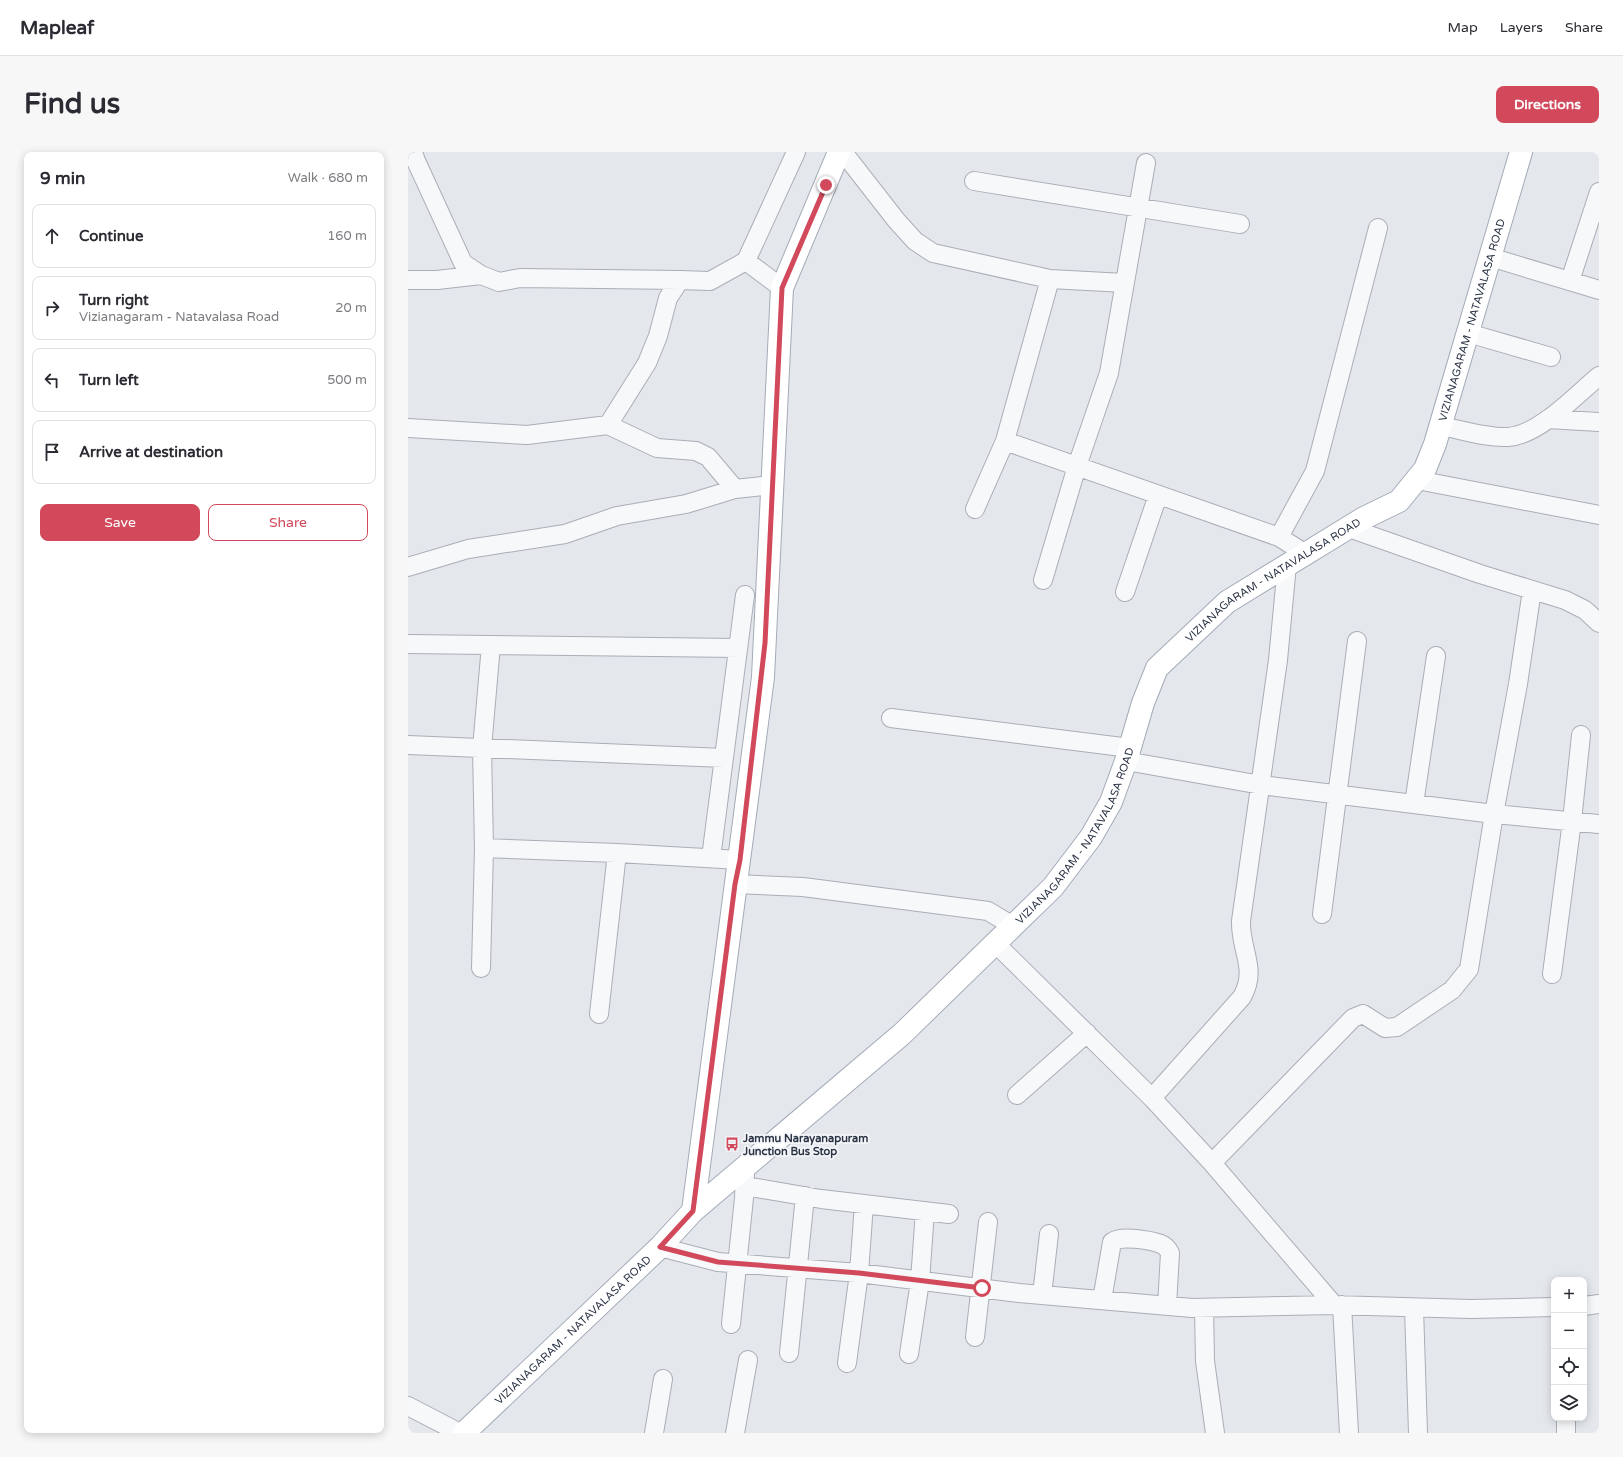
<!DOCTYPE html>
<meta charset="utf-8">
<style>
:root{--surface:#fff;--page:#f7f7f7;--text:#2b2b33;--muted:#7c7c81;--line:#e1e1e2;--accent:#d1495b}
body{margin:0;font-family:"Varela Round",sans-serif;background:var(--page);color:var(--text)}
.controls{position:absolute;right:12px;bottom:12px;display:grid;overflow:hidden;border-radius:8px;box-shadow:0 2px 10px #0003}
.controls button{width:36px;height:36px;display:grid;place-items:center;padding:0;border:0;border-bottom:1px solid var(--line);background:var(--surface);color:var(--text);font:20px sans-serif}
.stop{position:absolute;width:12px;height:12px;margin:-9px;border:3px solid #d1495b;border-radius:50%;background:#fff}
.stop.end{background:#d1495b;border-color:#fff;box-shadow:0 1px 4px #0008}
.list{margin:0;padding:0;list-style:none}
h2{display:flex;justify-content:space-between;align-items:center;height:52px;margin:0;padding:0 16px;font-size:17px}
h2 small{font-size:13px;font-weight:400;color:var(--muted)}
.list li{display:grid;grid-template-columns:26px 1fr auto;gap:12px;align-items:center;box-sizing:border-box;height:64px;margin:0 8px 8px;padding:0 8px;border:1px solid var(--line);border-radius:8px}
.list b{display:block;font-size:15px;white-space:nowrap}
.list p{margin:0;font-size:13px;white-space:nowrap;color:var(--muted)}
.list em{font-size:13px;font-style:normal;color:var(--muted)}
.actions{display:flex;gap:8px;padding:12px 16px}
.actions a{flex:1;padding:9px 0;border:1px solid var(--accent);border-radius:8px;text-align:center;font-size:14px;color:var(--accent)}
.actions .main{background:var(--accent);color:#fff}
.icon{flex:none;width:22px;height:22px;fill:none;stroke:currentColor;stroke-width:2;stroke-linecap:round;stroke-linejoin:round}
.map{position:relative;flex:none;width:1191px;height:1281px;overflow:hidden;border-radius:8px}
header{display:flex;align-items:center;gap:24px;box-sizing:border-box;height:56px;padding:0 20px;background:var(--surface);border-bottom:1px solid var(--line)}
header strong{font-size:19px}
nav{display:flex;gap:22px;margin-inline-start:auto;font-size:14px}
.intro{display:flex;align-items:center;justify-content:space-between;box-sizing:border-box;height:96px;padding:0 24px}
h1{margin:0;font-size:28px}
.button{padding:10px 18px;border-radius:8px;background:var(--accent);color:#fff;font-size:14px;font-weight:700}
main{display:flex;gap:24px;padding:0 24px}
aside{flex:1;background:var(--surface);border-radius:8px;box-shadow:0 2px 10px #0003}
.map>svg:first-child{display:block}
</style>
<header>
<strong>Mapleaf</strong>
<nav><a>Map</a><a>Layers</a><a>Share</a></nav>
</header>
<div class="intro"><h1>Find us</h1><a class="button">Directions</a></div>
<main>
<aside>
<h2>9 min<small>Walk · 680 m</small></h2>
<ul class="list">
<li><svg class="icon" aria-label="ahead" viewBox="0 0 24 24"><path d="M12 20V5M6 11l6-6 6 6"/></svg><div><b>Continue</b></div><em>160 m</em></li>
<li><svg class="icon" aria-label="right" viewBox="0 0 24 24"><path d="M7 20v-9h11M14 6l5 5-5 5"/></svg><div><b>Turn right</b><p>Vizianagaram - Natavalasa Road</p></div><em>20 m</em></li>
<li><svg class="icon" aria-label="left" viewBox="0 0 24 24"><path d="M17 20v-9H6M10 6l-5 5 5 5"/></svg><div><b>Turn left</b></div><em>500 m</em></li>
<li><svg class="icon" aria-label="arrive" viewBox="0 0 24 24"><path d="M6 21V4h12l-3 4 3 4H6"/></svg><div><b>Arrive at destination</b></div></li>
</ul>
<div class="actions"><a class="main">Save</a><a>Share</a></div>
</aside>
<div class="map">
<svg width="1191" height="1281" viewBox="0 0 1191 1281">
<rect width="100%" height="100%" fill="#e4e7ec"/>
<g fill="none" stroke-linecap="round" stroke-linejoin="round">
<!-- minor casing -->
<g stroke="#a9aeb7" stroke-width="20">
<path id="minor" d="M5 0 8 9 55 111 73 123 91 130 112 126 272 128
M435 0 488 68 507 89 525 101 642 127 717 131
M566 29 832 72
M1082 105 1191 138
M0 128H29L73 123
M1162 129 1191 40
M374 136 338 109 388 0
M1060 181 1143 205
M1140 267 1191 270
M1033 274C1054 278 1078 286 1100 285 1131 283 1167 244 1191 224
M0 276 119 283 200 273
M597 289 871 385 898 402
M1009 328 1191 363
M327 337 300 305 288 299 249 296 200 273 239 211 250 184 260 146 272 128 302 129 338 109
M567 357 597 289 642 127
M941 376 1072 422 1157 448 1177 458 1191 471
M871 385 907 319 970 76
M0 415 60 397 157 382 209 364 278 352 327 337 364 333
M635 428 669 314 701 221 738 11
M717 440 750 343
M0 492 330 496
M483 566 722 596
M0 593 316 606
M718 609 853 633 1086 662 1191 672
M1006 652 1028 504
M76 696 209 701 332 708
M303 706 337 443
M327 732 395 735 580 759 605 774
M914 762 949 489
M587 791 744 946 804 1011 926 1153
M73 816 76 696 74 596 83 493
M1144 822 1164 669 1173 583
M191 862 209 701
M609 943 679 881
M744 946 834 845C850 816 832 799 833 769L870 508 879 413
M804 1011 945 866 955 862 977 876 989 875 1044 838 1061 817 1086 662 1110 532 1124 438
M337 1034 413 1047 541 1062
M252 1095 310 1110 451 1121 611 1141 784 1156 926 1153 1063 1157 1146 1155
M634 1143 641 1082
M694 1148 704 1090C713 1083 742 1088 753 1092 758 1094 760 1097 762 1101L759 1154
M934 1153 941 1281
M1176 1154 1191 1152
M796 1156 797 1209 807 1281
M1006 1156 1010 1281
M323 1172 336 1046 337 1023
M567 1185 580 1070
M381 1201 397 1044
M501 1202 512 1129 517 1059
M439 1211 451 1121 456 1052
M0 1254 52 1281
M1158 1266V1281
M246 1281 255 1227
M327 1281 340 1208"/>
</g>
<!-- major casing -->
<g stroke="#a3abb8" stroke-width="24">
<g id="major">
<path d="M285 1059 355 525 374 136 431 0"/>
<path id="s1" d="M56 1281 252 1095 285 1059 494 882 645 735 683 685 703 650 718 609 735 551 749 516 819 450 956 366 991 349 1017 317 1027 292 1113 0"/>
</g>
</g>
<!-- minor -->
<use href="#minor" stroke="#f7f8fa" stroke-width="18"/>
<!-- major -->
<use href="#major" stroke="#fff" stroke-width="22"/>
</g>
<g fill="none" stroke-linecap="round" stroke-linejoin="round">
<!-- route -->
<path stroke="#d1495b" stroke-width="5" d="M418 33 374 136 357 491 332 708 327 732 285 1059 252 1095 310 1110 451 1121 574 1136"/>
</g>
<!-- icons -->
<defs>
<g id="bus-bare" transform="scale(1.08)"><path d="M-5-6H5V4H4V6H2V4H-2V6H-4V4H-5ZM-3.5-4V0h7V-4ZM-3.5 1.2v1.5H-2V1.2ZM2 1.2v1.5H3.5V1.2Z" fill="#d1495b" stroke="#f4f6f9" stroke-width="2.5" paint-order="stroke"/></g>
</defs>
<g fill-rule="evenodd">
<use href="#bus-bare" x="324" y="992"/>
</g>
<g text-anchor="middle" stroke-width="3.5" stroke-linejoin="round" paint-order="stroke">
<!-- street labels -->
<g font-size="11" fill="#2b3445" stroke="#f4f6f9">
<text dy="4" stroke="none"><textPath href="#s1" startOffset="1542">VIZIANAGARAM - NATAVALASA ROAD</textPath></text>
<text dy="4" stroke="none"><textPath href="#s1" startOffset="1195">VIZIANAGARAM - NATAVALASA ROAD</textPath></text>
<text dy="4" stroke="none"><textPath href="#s1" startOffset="859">VIZIANAGARAM - NATAVALASA ROAD</textPath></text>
<text dy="4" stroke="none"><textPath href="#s1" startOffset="150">VIZIANAGARAM - NATAVALASA ROAD</textPath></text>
</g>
<!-- poi labels -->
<g font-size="11" font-weight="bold" fill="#2b3445" stroke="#f4f6f9" text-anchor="start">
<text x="335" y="990">Jammu Narayanapuram<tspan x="335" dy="13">Junction Bus Stop</tspan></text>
</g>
</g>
</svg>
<div class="controls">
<button>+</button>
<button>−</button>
<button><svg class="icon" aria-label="locate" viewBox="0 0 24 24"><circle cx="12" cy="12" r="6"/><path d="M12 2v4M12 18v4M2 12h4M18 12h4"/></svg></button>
<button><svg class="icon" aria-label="layers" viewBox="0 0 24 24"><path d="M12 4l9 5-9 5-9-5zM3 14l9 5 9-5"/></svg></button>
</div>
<div class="stop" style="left:574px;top:1136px"></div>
<div class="stop end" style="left:418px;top:33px"></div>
</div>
</main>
